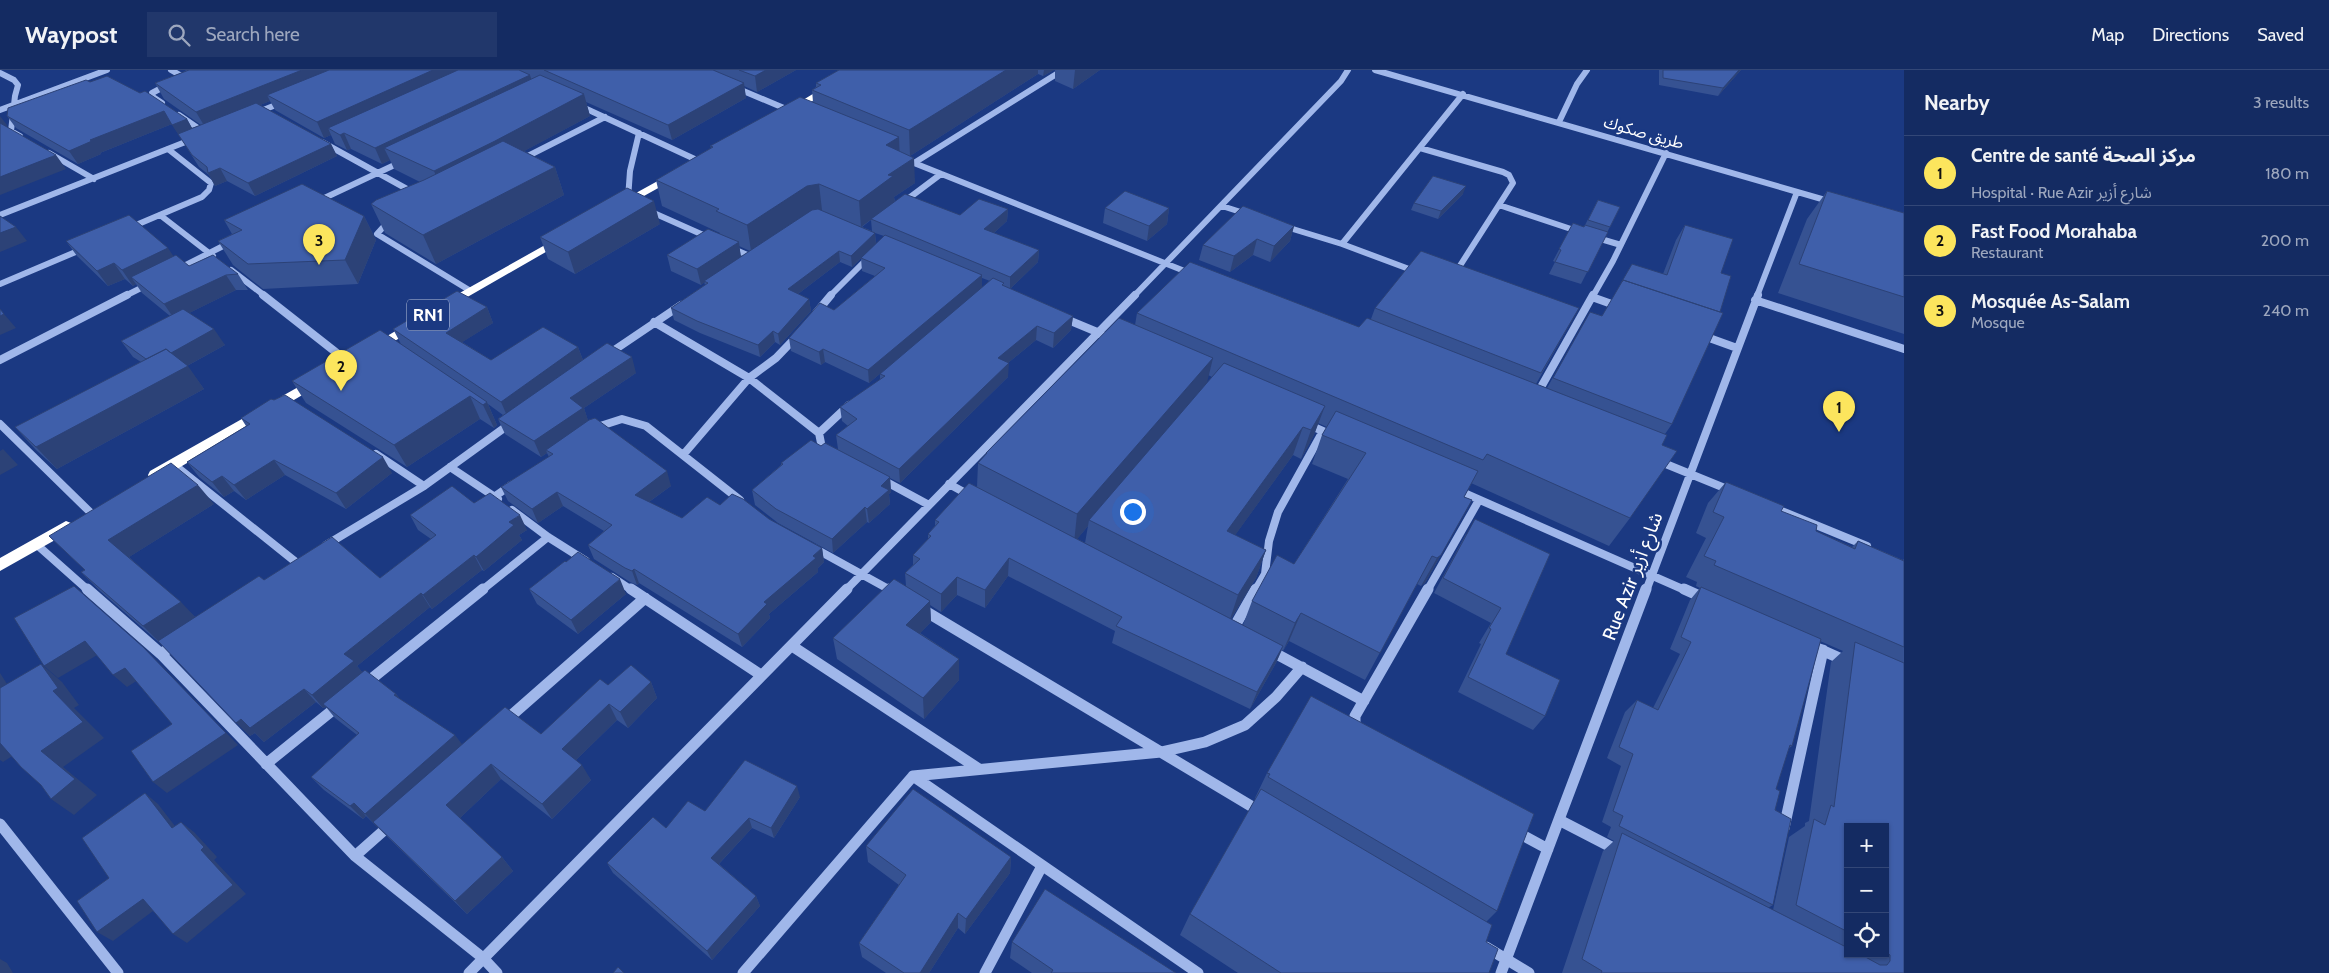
<!DOCTYPE html>
<meta charset="utf-8">
<style>
:root{--surface:#142b62;--page:#21376b;--text:#f1f3f6;--muted:#9da7be;--line:#334777;--accent:#fce55d}
body{margin:0;font-family:Cabin,"Noto Sans Arabic",sans-serif;background:var(--page);color:var(--text)}
.controls{position:absolute;right:15px;bottom:15px;display:grid;overflow:hidden;border-radius:0px;box-shadow:0 1px 4px #0004}
.controls button{width:45px;height:45px;display:grid;place-items:center;padding:0;border:0;border-bottom:1px solid var(--line);background:var(--surface);color:var(--text);font:25px sans-serif}
.you{position:absolute;left:1132px;top:441px;width:18px;height:18px;margin:-12px;border:4px solid #fff;border-radius:50%;background:#1a73e8;box-shadow:0 0 0 8px #1a73e833}
.badge{display:grid;place-items:center;width:32px;height:32px;border-radius:50%;background:var(--accent);color:#111;font-size:16px;font-weight:700}
.pin{position:absolute;translate:-50% -41px;filter:drop-shadow(0 1px 2px #0008)}
.pin::after{content:'';position:absolute;top:26px;width:18px;height:15px;background:inherit;clip-path:polygon(0 0,100% 0,50% 100%)}
.list{margin:0;padding:0;list-style:none}
h2{display:flex;justify-content:space-between;align-items:center;height:65px;margin:0;padding:0 20px;font-size:21px}
h2 small{font-size:16px;font-weight:400;color:var(--muted)}
.list li{display:grid;grid-template-columns:32px 1fr auto;gap:15px;align-items:center;box-sizing:border-box;height:70px;padding:0 20px;border-top:1px solid var(--line)}
.list b{display:block;font-size:19px;white-space:nowrap}
.list p{margin:0;font-size:16px;white-space:nowrap;color:var(--muted)}
.list em{font-size:16px;font-style:normal;color:var(--muted)}
.icon{flex:none;width:28px;height:28px;fill:none;stroke:currentColor;stroke-width:2;stroke-linecap:round;stroke-linejoin:round}
.map{position:relative;flex:none;width:1904px;height:903px;overflow:hidden}
header{display:flex;align-items:center;gap:30px;box-sizing:border-box;height:70px;padding:0 25px;background:var(--surface);border-bottom:1px solid var(--line)}
header strong{font-size:24px}
nav{display:flex;gap:28px;margin-inline-start:auto;font-size:18px}
.search{width:350px;height:45px;background:var(--page);display:flex;align-items:center;gap:12px;box-sizing:border-box;padding:0 18px;border-radius:0px;color:var(--muted);font-size:19px}
main{display:flex}
aside{flex:1;background:var(--surface)}
.map>svg:first-child{display:block}
</style>
<header>
<strong>Waypost</strong>
<div class="search"><svg class="icon" aria-label="search" viewBox="0 0 24 24"><circle cx="10" cy="10" r="6"/><path d="M15 15l6 6"/></svg>Search here</div>
<nav><a>Map</a><a>Directions</a><a>Saved</a></nav>
</header>
<main>
<div class="map">
<svg width="1904" height="903" viewBox="0 0 1904 903">
<rect width="100%" height="100%" fill="#1b3982"/>
<g fill="none" stroke-linecap="round" stroke-linejoin="round">
<!-- minor-far2 -->
<path stroke="#a0b7ea" stroke-width="6" d="M171 0 185 8
M1375 0 1832 132
M0 3 14 10 18 15 15 26 11 61 20 66
M734 17 791 41
M162 33 153 27 152 23 169 14
M578 35 699 91
M0 40 107 0
M256 43 283 32
M179 45 205 63
M1559 52 1577 14 1587 0
M322 72 416 124
M1420 78 1503 102 1509 105 1513 113 1454 205
M49 83 94 109
M904 89 1192 204
M520 90 605 47
M914 93 1063 0
M628 129 630 101 639 63
M318 131 403 91
M901 134 941 104
M1499 135 1580 162
M1222 136 1247 144
M647 140 710 168
M0 145 193 69
M160 145 213 186
M392 152 386 154 377 164 469 220
M1283 156 1342 174 1463 24
M129 158 202 127 209 120 211 113 168 79
M1594 167 1621 175
M1342 174 1417 202
M729 177 752 187
M178 199 231 172
M231 200 265 226
M0 214 85 178
M125 226 149 214
M830 226 871 185
M1134 226 1341 11 1348 0
M1593 226 1613 191 1666 83
M1757 226 1797 122"/>
<!-- minor-far1 -->
<path stroke="#a0b7ea" stroke-width="8" d="M263 225 347 291
M1592 227 1620 237
M1755 230 1904 279
M816 243 831 225
M1061 247 1114 269
M654 252 749 308 819 363
M1701 265 1737 278
M607 285 681 235
M0 290 127 225
M1536 326 1593 225
M0 354 90 442
M1307 354 1334 366
M594 358 622 349 646 356 740 430
M830 382 822 378 819 363 849 335
M376 384 424 416
M683 385 749 308 776 288 798 265
M1656 390 1732 421
M173 394 297 493
M450 397 498 429
M881 409 929 435
M949 414 971 426
M1455 419 1687 521
M494 427 511 415
M1772 437 1867 476
M512 440 548 467 586 491
M36 474 89 521
M326 475 424 416 511 353
M814 478 892 521
M612 507 633 521
M481 521 548 467
M845 521 1135 225
M1255 521 1265 504 1269 471 1278 442 1323 361
M1427 521 1479 430
M1646 521 1758 225"/>
<!-- minor -->
<path stroke="#a0b7ea" stroke-width="11" d="M87 519 161 584 355 786 483 888 497 903
M631 519 761 605
M889 519 896 523
M1684 519 1704 528
M920 538 1261 742
M1232 561 1256 519
M1808 574 1846 591
M792 576 979 699
M1269 580 1364 631
M161 584 175 574
M365 614 483 519
M505 651 645 528
M1355 661V646L1428 519
M266 694 339 635
M913 706 1198 903
M1559 750 1619 781
M0 754 118 903
M1784 758 1823 580
M1515 761 1548 779
M355 786 390 755
M1486 877 1529 903
M469 903 847 519
M743 903 913 706 1161 682 1205 672 1245 655 1276 627 1302 597
M985 903 1042 796
M1501 903 1646 519"/>
<!-- highway -->
<path fill="#fff" fill-rule="evenodd" d="M852 0H864L793 43H787L785 41Z
M674 102 679 105 678 107 626 136 622 137 616 134Z
M561 166 565 167 567 169 565 171 450 237H442L440 234Z
M414 250 420 254 418 257 378 281H368L367 278Z
M316 307 321 308 323 311 321 314 160 409H150L148 405 150 401Z
M66 451 71 453 74 457 71 461 0 501V488Z"/>
</g>
<!-- wall -->
<path fill="#365292" fill-rule="evenodd" d="M185 0H796L757 22 744 16 746 28 672 70 586 32 590 46 524 81 555 97 564 125 436 194 385 163 371 134 420 112 394 99 390 90 382 94 351 79 347 80 335 74 331 65 324 68 275 40 270 31 260 35 331 74 337 86 255 126 227 111 215 116 209 105 199 97 172 54 100 83 101 84 78 94 16 58 7 46 90 12 187 49 192 58 201 55 164 29 155 13 186 1Z
M839 0H1054L1043 6 1038 4 910 86 915 113 894 127 895 132 960 145 1008 139 1007 151 994 163 1039 180 1038 192 1010 219 1073 246 1071 260 1053 278 1036 270 1008 293V307L900 413 890 408 891 422 889 424 890 434 869 453 867 452 833 483 778 453 755 435 752 420 781 395V393L821 376 838 379 836 365 848 356 842 351 840 337 880 310V304L919 271 869 313 825 292 821 295 791 281 789 268 834 240 875 206 862 201 861 188 884 166 875 163 876 174 852 197 840 192 798 224 809 229 811 241 780 275 775 272 760 287 700 263 674 250 671 238 705 215 704 212 701 215 671 201 667 185 720 164V163L662 136 656 110 711 78 710 76 813 32 812 20 816 17V13ZM871 150 872 161 862 157ZM739 176 750 181 741 187ZM982 208 990 211 982 218Z
M1055 0H1100L1073 19 1055 11Z
M1659 0H1741L1718 26 1659 15Z
M1827 121 1904 143V264L1778 223 1807 149Z
M1463 124 1438 149 1411 140 1414 133Z
M1598 130 1620 137 1581 214 1549 204 1555 192 1553 191 1573 153 1584 157Z
M1105 138H1169L1167 154 1147 171 1103 153Z
M364 146 376 170 358 214 263 219 233 195 218 171 232 164 224 150Z
M660 154 575 204 548 189 540 167Z
M1685 155 1672 354 1665 364 1630 448 1609 476 1471 413 1464 427 1472 430 1425 513 1421 516 1417 514 1365 610 1289 571 1283 581 1282 580 1276 593 1250 639 1112 573 1115 561 1008 506 985 538 957 525 941 542 930 535 931 552 920 563 959 589V610L924 649 837 589 833 568 906 516 905 503 913 495V485L928 469V464L935 456V450L977 417 978 393 986 385V383L1135 255 1137 243 1359 257 1371 249 1375 238H1579L1536 314 1547 318 1590 242 1602 246 1663 204 1676 170ZM1208 305 1212 307 1206 314ZM1318 353 1327 357 1322 365 1312 394 1348 409 1294 494 1252 531 1243 555 1231 549 1256 508 1266 480 1235 465 1293 385 1301 389 1314 365ZM1088 456 1085 473 1077 469Z
M1294 156 1290 171 1270 192 1253 185 1230 202 1199 190 1203 175Z
M66 171 173 186 189 196 238 204 248 220H236L189 243 225 275 187 296 204 319 57 399 36 380 15 357 141 292 133 287 121 271 170 246 142 223 136 214 133 216 125 209 108 216 77 186Z
M487 237 493 253 462 272 491 290 578 277 583 290 636 303 584 338 588 351 671 416 649 432 682 448 720 435 769 449 822 478 824 492 818 498V502L769 544 770 548 742 577 639 513 637 515 630 512 594 489 588 475 604 461 563 436 538 453 508 431 501 417 549 387 547 383 541 387 505 364 498 349 503 345 488 334 497 355 494 358 480 349 407 397 306 333 292 311 401 274 393 259Z
M241 348 392 403 346 439 285 405 246 430 234 421 224 427 199 407 187 392 246 356Z
M1726 412 1781 441 1816 461 1852 477 1858 471 1903 490 1904 489V903H1562L1603 781 1614 771 1607 767 1611 757 1602 752 1621 696 1607 688 1625 642 1637 630 1653 638 1680 584 1670 579 1690 530 1700 518 1696 516 1697 512 1686 507 1706 468 1696 463 1708 433ZM1820 571 1843 581 1831 592 1809 751 1805 753V756L1789 767 1773 840 1768 838 1773 835 1776 719 1788 679 1792 676ZM1848 757H1885V884H1848Z
M474 433 527 460 519 465 522 470 484 501 482 500 432 539 430 537 357 596 362 602 396 624 401 630 462 675 541 664 608 615 651 612 657 628 628 658 617 650 576 690 591 710 552 749 501 709 460 748 502 787 513 801 467 844 366 746 363 749 324 720 311 707 357 665 335 648 326 637 323 638 316 632 264 672 255 663 250 666 162 575 100 521 81 502 85 500 49 466 214 434 129 487 195 547 264 510 380 508 431 469 418 460 410 445Z
M1466 464 1550 484 1506 584 1545 646 1533 660 1458 622 1481 574 1479 573 1491 553 1434 523Z
M529 519 626 524 578 564 537 534Z
M1267 703 1497 841 1486 852V872L1489 903H1238L1180 865 1190 844 1256 728H1255Z
M800 727 774 768 752 758 719 794 756 826 760 836 712 890 613 803 607 793 666 758 705 741Z
M866 776 1011 787 1010 803 965 864 958 858 929 903H886L862 887 859 873 899 815 868 792Z
M1012 872 1176 903H1032L1010 888Z"/>
<!-- shaded-wall -->
<path fill="#2c4277" d="M302 0H348L267 25 270 31 205 57 196 42Z
M433 0H473L328 58 331 65 324 68 317 52Z
M766 0H796L757 22 755 6Z
M1006 0H1038V4L910 86 909 60Z
M1044 0H1054L1043 6Z
M1075 0H1100L1073 19Z
M1739 0H1741L1718 26 1723 18Z
M530 5 535 20 384 78 390 90 382 94 375 78Z
M744 13 746 28 672 70 668 55Z
M584 24 590 46 502 93 443 123 434 101Z
M164 41 172 54 100 83 101 84 78 94 69 81 90 70Z
M0 46 7 55 6 61 0 54Z
M187 49 194 62 180 67 172 55Z
M344 63 351 79 347 80 340 65Z
M899 67 900 93 886 75Z
M331 74 337 86 255 126 248 113Z
M56 85 66 99 0 125V107Z
M914 88 915 113 894 127 895 132 861 157 859 131 888 105Z
M555 97 564 125 436 194 423 165Z
M220 98 227 111 215 116 208 103Z
M819 114 822 140 751 181 747 155 807 116Z
M1466 116 1463 124 1438 149 1441 141Z
M654 131 660 154 575 204 568 182Z
M1169 138 1167 154 1147 171 1149 156Z
M1008 139 1007 151 984 172V159Z
M364 146 376 170 358 214 345 190Z
M1294 156 1290 171 1270 192 1274 176Z
M16 157 27 171 0 182V163Z
M875 163 876 174 852 197 851 186Z
M1257 169 1253 185 1230 202 1234 186Z
M739 172 741 188 701 215 697 199Z
M168 178 178 193 131 207 136 214 133 216 122 200Z
M1039 180 1038 192 1010 219V207Z
M839 181 840 192 790 230 788 219Z
M114 193 125 209 108 216 97 201Z
M226 205 236 220 175 250 164 234Z
M982 205V218L869 313 868 300Z
M809 229 811 241 780 275 778 264Z
M487 237 493 253 453 278 446 263Z
M4 244 16 258 0 265V246Z
M1073 246 1071 260 1053 278 1054 263Z
M1037 256 1036 270 997 302 998 288Z
M214 259 225 275 163 309 152 293Z
M773 261 775 272 760 287 758 275Z
M578 277 584 293 508 348 501 332Z
M823 279 825 292 821 295 819 282Z
M632 287 636 303 584 338 589 353 546 380 547 383 541 387 534 371 570 328Z
M1213 288 1206 317 1089 450 1088 456 1074 473 1077 444Z
M1009 293 1008 307 900 413 899 399Z
M188 296 204 319 57 399 36 377Z
M470 326 480 349 407 397 394 375Z
M487 332 497 355 494 358 483 335Z
M1325 336 1314 365 1301 389 1311 360Z
M1303 357 1293 385 1218 489 1227 461Z
M3 379 18 395 0 405V381Z
M383 387 392 403 346 439 336 423Z
M274 390 285 405 246 430 234 415Z
M667 401 671 416 639 439 635 425Z
M222 406 234 421 224 427 212 412Z
M890 407 891 422 889 424 890 434 869 453 867 439 881 416Z
M198 415 214 434 126 489 108 470Z
M557 422 563 436 538 453 532 439Z
M1472 430 1425 513 1421 516 1437 488Z
M865 437 867 452 833 483 832 469Z
M520 445 527 460 519 465 522 470 484 501 476 487 509 452Z
M822 478 824 492 818 498V502L769 544 770 548 742 577 738 564 764 532Z
M1266 480 1256 508 1229 552 1238 525Z
M474 485 482 500 432 539 423 525Z
M1009 488 1008 506 985 538V520Z
M634 499 639 513 637 515 632 501Z
M957 507V525L941 542V524Z
M620 509 626 524 578 564 571 550Z
M421 523 430 537 357 596 365 605 323 634 326 637 323 638 312 625 344 584Z
M930 531 931 552 908 576 906 555Z
M181 532 198 550 162 575 143 556Z
M1301 543 1289 571 1283 581 1295 553Z
M85 571 99 584 58 608 44 596Z
M1283 576 1276 593 1250 639 1257 622Z
M143 577 238 675 167 723 153 712 226 663Z
M959 589V610L924 649 923 628Z
M41 594 62 612 79 635 74 638 104 668 63 697 97 725 74 745 51 729 41 681 53 621Z
M125 598 138 610 127 617 113 605Z
M0 603 21 636 0 619Z
M651 612 657 628 628 658 620 642Z
M304 619 316 632 264 672 250 658Z
M396 624 407 638 394 625Z
M609 634 617 650 571 695 562 679Z
M241 649 255 663 250 666 236 653Z
M455 665 465 678 377 757 365 744Z
M0 671 17 683 3 692 0 690Z
M491 694 501 709 458 750 446 735Z
M582 695 591 710 552 749 542 734Z
M797 716 800 727 774 768 771 758Z
M145 723 158 734 185 769 172 758Z
M354 733 366 746 363 749 350 736Z
M749 748 752 758 715 798 711 788Z
M181 752 194 762 217 787 214 790 246 824 187 873 173 864 201 780Z
M502 787 513 801 467 844 455 831Z
M1011 787 1010 803 965 864 966 849Z
M756 826 760 836 712 890 707 881Z
M143 829 157 838 113 871 97 862Z
M958 843V858L929 903H920Z
M0 889 7 893 13 903H0Z"/>
<!-- building -->
<path fill="#3f5faa" stroke="#2c4277" d="M189 0H302L196 42 155 13Z
M329 0H433L317 52 267 25Z
M458 0H519L530 5 375 78 344 63 340 65 328 58Z
M544 0H713L744 13 668 55Z
M739 0H766L755 6Z
M839 0H1006L909 60 812 20 821 15 816 13Z
M1663 0H1739L1723 18 1663 8Z
M540 5 584 24 495 71 434 101 384 78Z
M107 6 140 23 145 21 187 49 172 55 164 41 90 70 92 71 69 81 7 46 8 38 86 10 90 12Z
M800 27 899 67 886 75 914 88 888 105 893 106 859 131 819 114 807 116 747 155 716 141 719 139 656 110 713 77 710 76Z
M256 33 331 74 248 113 220 98 208 103 207 97 192 85 178 64Z
M0 53 56 85 0 107Z
M503 71 555 97 423 165 371 134 376 130 424 110Z
M1433 106 1466 116 1441 141 1414 133Z
M302 114 364 146 345 190 248 194 218 171 242 160 224 150Z
M627 118 654 131 568 182 540 167Z
M1125 121 1169 138 1149 156 1105 138Z
M1827 121 1904 143V227L1799 194Z
M905 124 960 145 979 129 1008 139 984 159 1039 180 1010 207 871 149Z
M1598 130 1620 137 1610 157 1588 150Z
M1243 136 1294 156 1274 176 1257 169 1234 186 1203 175Z
M818 139 875 163 851 186 839 181 788 219 809 229 778 264 773 261 758 275 697 251 671 238 708 213 704 211 812 140Z
M129 145 168 178 122 200 114 193 97 201 66 171Z
M0 146 16 157 0 163Z
M1573 153 1584 157 1585 155 1608 162 1588 202 1555 192 1561 180 1559 179Z
M1685 155 1733 169 1721 203 1731 206 1720 242 1623 210 1621 213 1632 194 1667 205Z
M708 159 739 172 697 199 667 185Z
M885 165 982 205 868 300 823 279 819 282 789 268 820 233 834 240 885 198 861 188Z
M1421 181 1579 238 1541 303 1375 238Z
M176 185 189 196 213 185 238 204 226 205 164 234 131 207Z
M1190 192 1359 257 1367 248 1667 365 1662 375 1677 381 1630 448 1487 384 1483 390 1137 243Z
M993 208 1004 213 1002 215 1073 246 1054 263 1037 256 998 288 1009 293 899 399 836 365 857 349 840 337 885 306 880 304Z
M1623 210 1723 243 1672 354 1553 308 1590 242 1602 246Z
M457 221 487 237 446 263 491 290 543 257 578 277 501 332 393 259Z
M0 239 4 244 0 246Z
M183 239 214 259 171 283 166 279 146 289 121 271Z
M1119 248 1213 288 1077 444 978 393 987 383H986Z
M380 260 487 332 483 335 470 326 394 375 292 311Z
M607 273 632 287 570 328 583 338 534 371 498 349Z
M166 279 188 296 36 377 15 357Z
M1224 293 1325 336 1311 360 1303 357 1227 461 1266 480 1238 525 1089 450Z
M285 325 383 387 336 423 274 390 234 415 222 406 212 412 187 392 250 354 241 348 271 329 274 330Z
M1336 341 1478 401 1464 427 1472 430 1441 485 1437 488 1432 486 1380 583 1301 543 1295 553 1252 531 1277 485 1294 494 1366 383 1322 365Z
M595 348 667 401 635 425 682 448 707 427 720 435 732 424 743 429 769 449 822 478 813 486 816 488 764 532 767 534 738 564 634 499 632 501 625 498 588 475 612 455 557 422 532 439 501 417 553 384 546 380 589 350Z
M811 370 821 376 825 373 890 407 881 416 889 420 867 439 865 437 832 469 776 439 752 420 783 394 781 393Z
M171 393 198 415 108 470 181 532 143 556 81 502 85 500 49 466Z
M1726 412 1784 436 1781 441 1817 455 1816 461 1855 479 1858 471 1904 491V577L1714 495 1716 491 1704 486 1724 447 1713 442Z
M969 413 1283 576 1257 622 1116 556 1122 547 1009 488 985 520 957 507 941 524 905 503 920 489 913 485 931 466 928 464 939 452 935 450Z
M452 416 474 433 490 423 520 445 509 452 514 455 476 487 474 485 423 525 421 523 344 584 354 591 312 625 304 619 250 658 241 649 236 653 158 571 259 506 264 510 332 467 380 508 436 465 410 445Z
M1475 449 1550 484 1506 584 1560 610 1545 646 1468 607 1491 559 1489 558 1501 538 1443 508Z
M578 482 620 509 571 550 529 519 565 491 566 492Z
M894 509 930 531 906 555 959 589 923 628 833 568Z
M74 516 143 577 226 663 153 712 131 681 172 654 125 598 113 605 85 571 44 596 14 548Z
M1701 517 1821 569 1792 676 1790 675 1776 719 1780 721 1775 740 1791 749 1773 835 1619 756 1623 746 1613 741 1633 684 1619 677 1637 630 1658 640 1691 572 1681 567Z
M1855 572 1904 593V903H1601L1602 901 1582 889 1622 763 1848 878V884H1860L1880 895H1887L1890 891V885L1885 881V757H1848V862L1796 835 1814 749 1825 755 1831 735 1834 737Z
M41 594 58 618 53 621 83 652 41 681 75 709 51 729 41 715 21 697 0 673V618Z
M631 595 651 612 620 642 609 634 562 679 582 695 542 734 491 694 446 735 502 787 455 831 373 752 505 637 541 664 600 609 608 615Z
M365 600 396 624 394 625 455 665 365 744 354 733 350 736 311 707 359 663 323 634Z
M1311 626 1534 744 1497 841 1268 707 1270 704 1267 703Z
M745 690 797 716 771 758 749 748 711 788 756 826 707 881 607 793 653 747 666 758 688 731 705 741Z
M913 719 1011 787 966 849 958 843 920 903H904L859 873 906 805 866 776Z
M1261 719 1492 855 1486 872 1498 879 1489 903H1281L1190 844Z
M145 723 172 758 181 752 204 777 201 780 233 815 173 864 143 829 97 862 77 831 109 808 82 768Z
M1045 819 1176 903H1051L1053 900 1012 872Z
M618 897 624 903H613Z"/>
<g text-anchor="middle" stroke-width="5" stroke-linejoin="round" paint-order="stroke">
<!-- far-street labels -->
<g font-size="16" fill="#fff" stroke="#1b3982">
<text transform="translate(1644 62) rotate(16)" y="6">طريق صكوك</text>
</g>
<!-- shield labels -->
<rect fill="#1b3982" stroke="#bbc4da" stroke-width="1" x="407" y="229.5" width="42" height="31" rx="4"/>
<g font-size="18" font-weight="bold" fill="#fff">
<text x="428" y="251">RN1</text>
</g>
<!-- street labels -->
<g font-size="19" fill="#fff" stroke="#1b3982">
<text transform="translate(1632 506) rotate(-69)" y="7">Rue Azir شارع أزير</text>
</g>
</g>
</svg>
<div class="controls">
<button>+</button>
<button>−</button>
<button><svg class="icon" aria-label="locate" viewBox="0 0 24 24"><circle cx="12" cy="12" r="6"/><path d="M12 2v4M12 18v4M2 12h4M18 12h4"/></svg></button>
</div>
<div class="you"></div>
<div class="pin badge" style="left:1839px;top:362px">1</div>
<div class="pin badge" style="left:341px;top:321px">2</div>
<div class="pin badge" style="left:319px;top:195px">3</div>
</div>
<aside>
<h2>Nearby<small>3 results</small></h2>
<ul class="list">
<li><span class="badge">1</span><div><b>Centre de santé مركز الصحة</b><p>Hospital · Rue Azir شارع أزير</p></div><em>180 m</em></li>
<li><span class="badge">2</span><div><b>Fast Food Morahaba</b><p>Restaurant</p></div><em>200 m</em></li>
<li><span class="badge">3</span><div><b>Mosquée As-Salam</b><p>Mosque</p></div><em>240 m</em></li>
</ul>
</aside>
</main>
